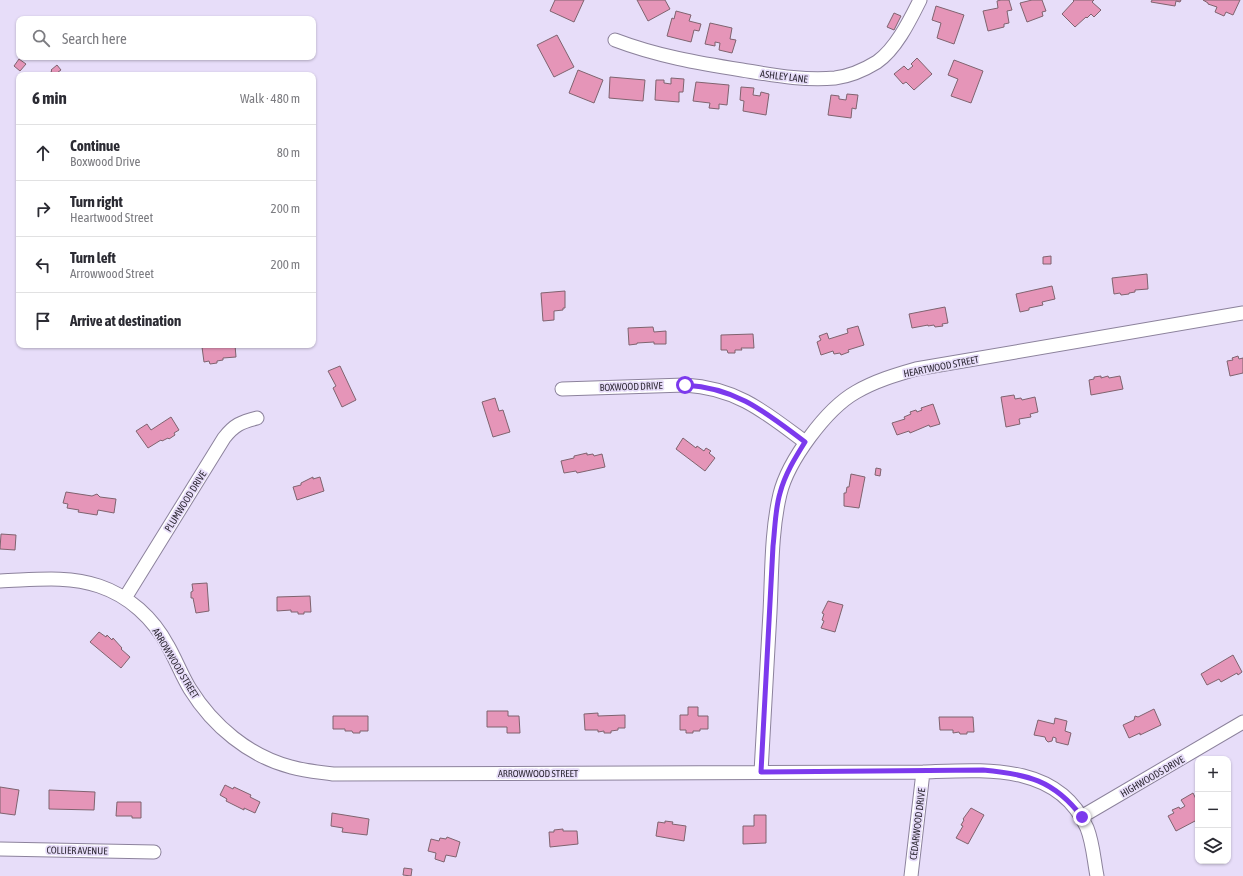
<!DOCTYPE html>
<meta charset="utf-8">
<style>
:root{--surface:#fff;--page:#f7f7f7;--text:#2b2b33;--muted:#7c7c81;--line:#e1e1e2}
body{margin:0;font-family:"Asap Condensed",sans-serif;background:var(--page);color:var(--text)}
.controls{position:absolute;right:12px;bottom:12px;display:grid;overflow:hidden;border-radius:8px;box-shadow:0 1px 3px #0004}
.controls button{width:36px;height:36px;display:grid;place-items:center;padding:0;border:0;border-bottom:1px solid var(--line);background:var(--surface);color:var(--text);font:20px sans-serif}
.stop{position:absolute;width:12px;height:12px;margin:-9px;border:3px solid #7c3aed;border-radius:50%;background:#fff}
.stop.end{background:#7c3aed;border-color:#fff;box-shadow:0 1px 4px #0008}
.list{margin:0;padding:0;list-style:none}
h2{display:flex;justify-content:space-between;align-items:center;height:52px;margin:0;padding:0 16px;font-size:17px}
h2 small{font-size:13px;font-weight:400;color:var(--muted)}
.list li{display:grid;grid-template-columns:26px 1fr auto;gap:12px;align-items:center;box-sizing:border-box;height:56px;padding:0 16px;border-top:1px solid var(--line)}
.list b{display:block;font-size:15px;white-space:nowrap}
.list p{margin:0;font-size:13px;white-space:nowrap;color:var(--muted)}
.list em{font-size:13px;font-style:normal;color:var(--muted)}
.icon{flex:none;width:22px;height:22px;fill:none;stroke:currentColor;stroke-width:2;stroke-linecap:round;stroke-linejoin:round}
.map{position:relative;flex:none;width:1243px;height:876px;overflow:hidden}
.search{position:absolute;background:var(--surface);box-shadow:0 1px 3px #0004;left:16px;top:16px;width:300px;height:44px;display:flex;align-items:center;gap:10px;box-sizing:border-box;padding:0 14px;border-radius:8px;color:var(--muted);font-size:15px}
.panel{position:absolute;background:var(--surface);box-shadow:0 1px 3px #0004;left:16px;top:72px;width:300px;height:276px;border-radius:8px}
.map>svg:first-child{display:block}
</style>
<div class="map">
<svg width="1243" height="876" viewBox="0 0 1243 876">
<rect width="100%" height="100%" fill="#e7ddf9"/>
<!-- building -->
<path fill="#e595b8" stroke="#7f636f" d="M555 0H584L574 22 550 11Z
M637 0H665L670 9 648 21Z
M1001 0H1009L1012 10 1007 11 1009 23 1004 24V27L988 31 983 11 998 8 997 1Z
M1032 0H1042L1046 11 1042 12 1043 16 1027 22 1020 3Z
M1073 0H1094L1092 2 1101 10 1094 17 1091 14 1087 18 1086 17 1075 27 1062 14 1074 1Z
M1152 0H1181L1180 2 1176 1 1175 6 1151 2Z
M1203 0H1240L1233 15 1226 12 1224 16 1215 12 1217 7 1208 4V3Z
M936 6 964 15 954 44 937 38 941 23 932 20Z
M676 11 691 15 689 21 701 24 699 31 694 30 691 42 667 36 672 18 674 19Z
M894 13 901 16 894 30 887 27Z
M710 23 732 28 730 39 736 40 732 53 719 50 720 43 715 42V46L705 44Z
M557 35 574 67 554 77 537 45Z
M917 58 932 74 914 90 906 82 903 84 894 74 904 66 908 70 913 66 911 64Z
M19 59 26 64 20 71 14 66Z
M954 60 983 71 971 103 951 96 958 79 948 75Z
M57 65 61 70 54 75H47L52 71 51 70Z
M578 70 603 80 594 103 569 93Z
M610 77 645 80 643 101 609 98Z
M671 78 684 79 683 92H679V102L655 100 656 80H664V83L671 84Z
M696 82 729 85 727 105 719 104V109L709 108 710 103 693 101Z
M741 87 754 88 753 95 760 96 761 92 769 94 766 115 743 111 744 101 740 100Z
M847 94 858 95 856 109 852 108 851 118 828 115 831 95 839 96V99L846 100Z
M1051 256V264H1043V257Z
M1147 274 1148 289 1135 290V292L1129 293V294L1121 295 1120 293 1114 294 1112 278Z
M1052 286 1055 299 1042 302 1043 305 1029 308V310L1020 312 1016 294Z
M565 291V308H563V310L554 311V320L543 321 541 293Z
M945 307 948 323 942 324 943 326 935 327 934 325 928 326V325L912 328 909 314Z
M858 326 864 345 848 350 849 352 841 355 840 353 834 354 833 351 821 355 817 342 821 340 819 336 827 333 829 339 848 333 847 329Z
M653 327 654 332 666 331V344H654V342L637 343V344L629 345 628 328Z
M753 334 754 348H741L742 350H735V353H728L727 350H721V335Z
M221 345H235L236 357 223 358V360L217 361V363L210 364 209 361 204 362 202 347Z
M1238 356 1239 359 1243 358V373L1230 376 1227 361 1233 360 1232 358Z
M340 366 356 400 342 407 333 388 336 386 328 371Z
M1101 376V378L1108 376 1109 378 1120 376 1123 389 1091 395 1089 380 1094 379V377Z
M1014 395 1015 399 1021 398 1022 400 1035 397 1038 412 1030 414 1031 417 1019 419 1020 424 1006 427 1001 397Z
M495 398 499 411 503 410 510 432 493 437 482 402Z
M933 404 940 424 930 427 929 425 910 433 909 431 897 435 892 423 905 419 904 417 911 414 910 412 916 410 917 412 922 410 921 408Z
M171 417 179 430 174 433 175 435 169 439 168 438 162 441 161 440 148 448 136 431 147 424 151 430Z
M683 438 696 448 697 446 704 451 706 448 711 451 709 453 715 458 705 471 676 449Z
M587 453V455L593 454 594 456 602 454 605 467 577 473 576 471 564 473 561 461 574 458V456Z
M876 468 881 469 880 476 875 475Z
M851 474 865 477 859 508 844 506V493H846L847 487H849Z
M313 477V479L320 477 324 491 297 500 293 487 301 485V483Z
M66 492 92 496 97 494 100 497 116 499 114 513 98 510 97 515 78 512 79 510 67 508 68 504 63 503Z
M1 534 16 535 15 550 0 549Z
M207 583 209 611 196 613 193 598H191V592L193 591 192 584Z
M310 596 311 612H304V614H298V612H291V610L277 611V597Z
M828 601 843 605 835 632 821 628 824 621 822 620 824 614 822 613Z
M99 632 106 637 107 635 112 640 113 638 122 648 121 649 130 657 121 668 90 642Z
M1233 655 1242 672 1238 675 1237 673 1221 682 1219 679 1207 685 1201 674Z
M688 707H698V716H708V729H700V731H693V733H686V730H680V715H688Z
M1154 709 1161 725 1140 735V733L1129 738 1123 725 1134 720 1135 716 1138 717Z
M487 711H508V716H519L520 733H507V727H487Z
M598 713V716L625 715V728H618V730L611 731V733H604V731L598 732V730H585L584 714Z
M333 716H368V731H360V733H353L352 731H345V729H333Z
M939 717H973L974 732H967V734H960L959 732 953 733V730H940Z
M1055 718 1067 721 1065 731 1071 733 1068 745 1056 742V738L1053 737 1052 741 1048 742 1046 740 1045 737 1034 735 1038 720 1054 724Z
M225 785 233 789 234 787 251 795 250 797 260 802 255 813 244 808V810L226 801 227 799 220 795Z
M0 787 19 790 15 815 0 813Z
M49 790 95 792 94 810 49 809Z
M1193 793 1198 803V825H1197L1195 821 1176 831 1168 816 1174 813 1172 810 1179 807 1180 809 1185 806 1181 800Z
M117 802H141V818H132V816H116Z
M971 808 984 815 968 844 956 838 963 826 961 825 964 820 963 819Z
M332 813 369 819 367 835 342 832 343 828 331 826Z
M754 815H766V843L743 844V826H754Z
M665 821 673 822 672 824 686 826 684 841 656 836 658 822 665 823Z
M563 829V831H577L578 844 550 847 549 832H554V830Z
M447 837 460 842 456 857 446 855 444 862 435 859 436 853 428 851 431 839 439 841 440 838 446 839Z
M404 868 412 869 411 876 403 875Z"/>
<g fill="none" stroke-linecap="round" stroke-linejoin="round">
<!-- minor casing -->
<g stroke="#8c829c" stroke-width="15">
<path id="minor" d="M615 40C657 56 698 63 742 70 773 75 804 81 835 78 851 76 864 70 877 62 896 49 910 20 920 0
M562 389 685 385C737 388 765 412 805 442
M0 581C33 580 67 575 99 586 129 596 153 618 168 646 176 660 182 676 190 689 213 726 249 756 291 767 305 771 319 772 333 774L923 772C983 770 1058 762 1087 828 1093 843 1094 861 1097 876
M125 598 224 438C234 425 241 422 257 418
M761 772C764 719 767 665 770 612 772 573 771 532 780 494 788 461 826 409 856 392 875 381 895 375 916 369L1243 313
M1081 817 1243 722
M0 849 154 852
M911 876 923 772"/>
</g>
<!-- minor -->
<use href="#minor" stroke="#fff" stroke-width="13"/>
</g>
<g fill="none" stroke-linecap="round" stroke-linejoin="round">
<!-- route -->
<path stroke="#7c3aed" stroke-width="5" d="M685 385C737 388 765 412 805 442 795 458 785 474 780 493 775 510 775 529 773 546L761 772 983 770C1027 774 1054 780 1082 817"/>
</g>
<g text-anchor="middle" stroke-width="3.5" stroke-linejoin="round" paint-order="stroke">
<!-- street labels -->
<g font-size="10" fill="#2e2934" stroke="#e7ddf9">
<text transform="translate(784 76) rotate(7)" y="4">ASHLEY LANE</text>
<text transform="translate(941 366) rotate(-11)" y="4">HEARTWOOD STREET</text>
<text transform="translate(631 386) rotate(-2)" y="4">BOXWOOD DRIVE</text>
<text transform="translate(185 501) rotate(-58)" y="4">PLUMWOOD DRIVE</text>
<text transform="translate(176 663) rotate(59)" y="4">ARROWWOOD STREET</text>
<text x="538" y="777">ARROWWOOD STREET</text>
<text transform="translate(1152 776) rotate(-30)" y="4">HIGHWOODS DRIVE</text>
<text transform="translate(917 824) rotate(-83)" y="4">CEDARWOOD DRIVE</text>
<text transform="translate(77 850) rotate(1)" y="4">COLLIER AVENUE</text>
</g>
</g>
</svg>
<div class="controls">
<button>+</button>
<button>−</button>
<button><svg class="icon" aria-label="layers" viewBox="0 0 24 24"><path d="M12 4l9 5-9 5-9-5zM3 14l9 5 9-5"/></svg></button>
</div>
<div class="stop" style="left:685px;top:385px"></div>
<div class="stop end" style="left:1082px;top:817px"></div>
<div class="search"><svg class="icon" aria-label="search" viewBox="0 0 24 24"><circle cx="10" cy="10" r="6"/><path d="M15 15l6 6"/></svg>Search here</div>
<section class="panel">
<h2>6 min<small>Walk · 480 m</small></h2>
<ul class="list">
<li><svg class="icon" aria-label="ahead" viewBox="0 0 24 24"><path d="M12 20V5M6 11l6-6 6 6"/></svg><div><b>Continue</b><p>Boxwood Drive</p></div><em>80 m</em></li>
<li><svg class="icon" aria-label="right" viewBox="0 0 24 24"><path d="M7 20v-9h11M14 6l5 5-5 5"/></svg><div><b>Turn right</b><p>Heartwood Street</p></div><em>200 m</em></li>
<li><svg class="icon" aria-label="left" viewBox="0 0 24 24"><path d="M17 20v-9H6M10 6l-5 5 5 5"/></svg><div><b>Turn left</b><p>Arrowwood Street</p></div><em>200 m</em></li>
<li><svg class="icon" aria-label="arrive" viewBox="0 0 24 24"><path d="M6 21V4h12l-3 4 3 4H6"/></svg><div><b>Arrive at destination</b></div></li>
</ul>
</section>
</div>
